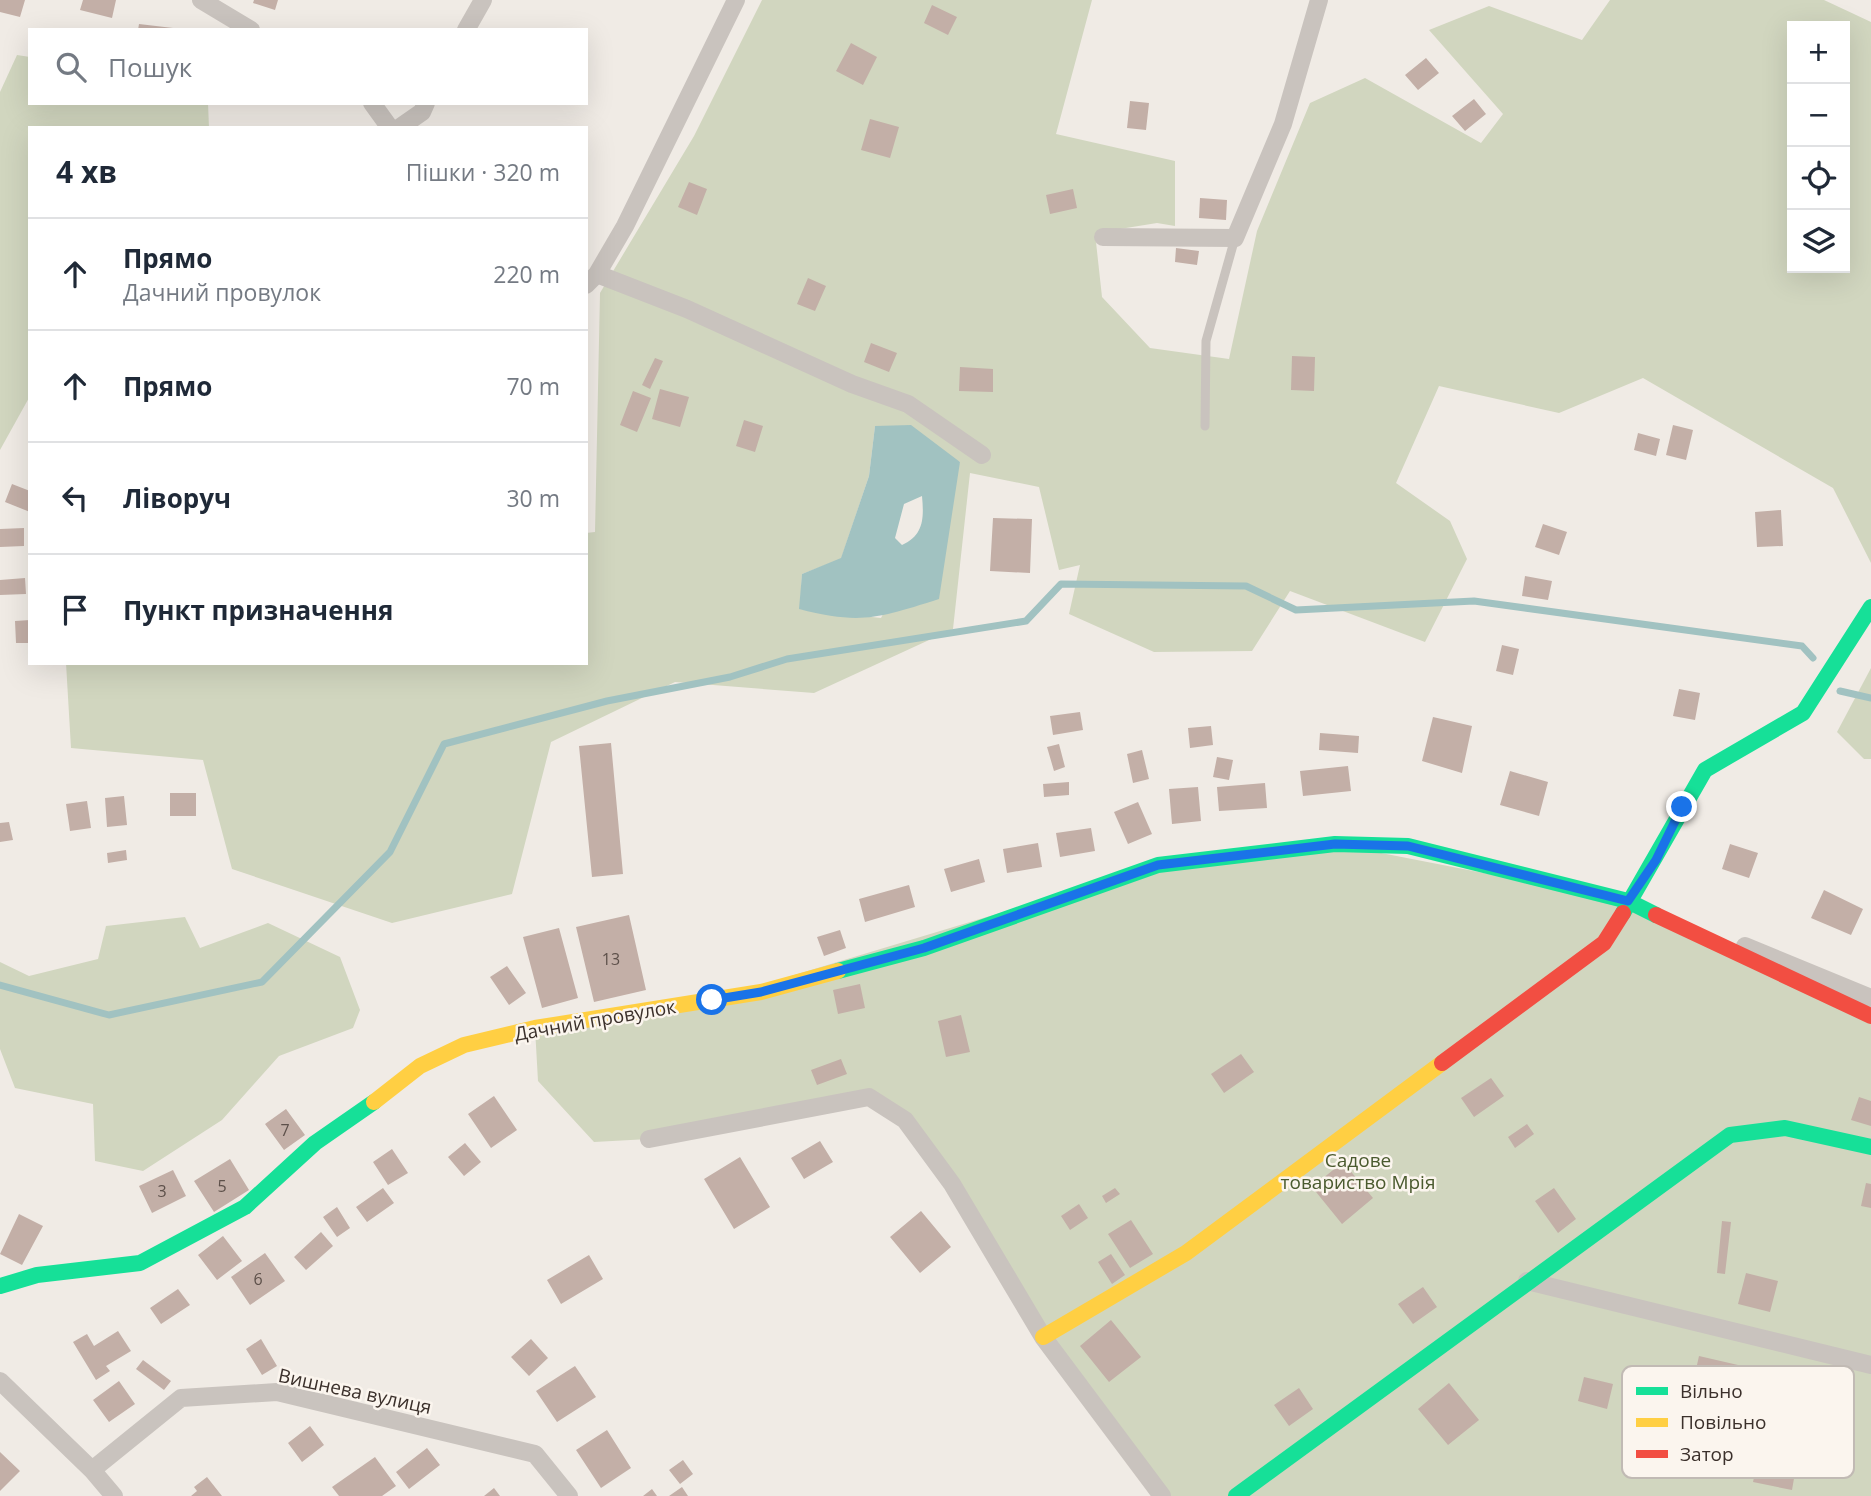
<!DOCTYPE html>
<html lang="uk">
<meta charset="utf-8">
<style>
:root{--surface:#fff;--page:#f2f2f3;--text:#1f2937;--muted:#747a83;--line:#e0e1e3}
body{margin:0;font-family:"Open Sans",sans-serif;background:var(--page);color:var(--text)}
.controls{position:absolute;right:21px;top:21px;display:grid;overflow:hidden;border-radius:0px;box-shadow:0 7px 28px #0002}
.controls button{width:63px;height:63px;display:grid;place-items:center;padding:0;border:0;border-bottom:2px solid var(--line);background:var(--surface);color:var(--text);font:35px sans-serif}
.stop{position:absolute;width:21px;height:21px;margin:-16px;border:5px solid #1a73e8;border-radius:50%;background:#fff}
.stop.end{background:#1a73e8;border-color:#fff;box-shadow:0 2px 7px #0008}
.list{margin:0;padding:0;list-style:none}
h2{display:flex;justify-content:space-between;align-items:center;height:91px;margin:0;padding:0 28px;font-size:30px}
h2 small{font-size:23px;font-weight:400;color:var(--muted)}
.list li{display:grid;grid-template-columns:46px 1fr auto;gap:21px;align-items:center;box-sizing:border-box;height:112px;padding:0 28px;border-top:2px solid var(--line)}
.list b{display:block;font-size:26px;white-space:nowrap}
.list p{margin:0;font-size:23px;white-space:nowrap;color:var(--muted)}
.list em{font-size:23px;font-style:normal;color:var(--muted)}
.icon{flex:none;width:38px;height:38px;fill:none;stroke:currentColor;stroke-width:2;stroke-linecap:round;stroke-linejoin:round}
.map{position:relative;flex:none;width:1871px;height:1496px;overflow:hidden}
.search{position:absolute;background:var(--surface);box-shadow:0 7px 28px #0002;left:28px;top:28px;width:560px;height:77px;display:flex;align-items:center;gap:18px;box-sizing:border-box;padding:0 24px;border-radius:0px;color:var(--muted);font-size:26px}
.panel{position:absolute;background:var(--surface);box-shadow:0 7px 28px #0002;left:28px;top:126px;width:560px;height:539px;border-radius:0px}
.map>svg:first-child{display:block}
</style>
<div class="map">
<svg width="1871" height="1496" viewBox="0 0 1871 1496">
<rect width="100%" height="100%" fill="#f0ebe5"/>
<!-- green -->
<path fill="#d1d6bf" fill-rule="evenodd" d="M762 0H1092L1056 134 1175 161V226L1157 223 1095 233 1102 297 1150 348 1229 359 1257 231 1310 103 1365 78 1481 143 1503 114 1429 30 1489 6 1582 40 1610 0H1824L1871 22V563L1833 488 1643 378 1559 413 1439 386 1396 483 1450 521 1467 559 1425 642 1290 591 1252 651 1154 652 1069 614 1080 565 1059 570 1039 487 970 473 953 629 814 693 675 682 551 742 512 894 392 923 232 869 203 760 71 748 66 663H586V533L595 532 600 293 694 136ZM1792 26H1845V268H1792ZM875 426 960 462 881 618 800 609 802 574 841 559 869 476Z
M17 55 30 57V103H208L209 128H30V396L0 450V92Z
M1871 668V759H1864L1837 732Z
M1335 844 1628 901 1871 1016V1496H1162L905 1120 869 1097 649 1139 594 1142 538 1081 535 1028 712 1000 1158 865Z
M185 917 200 948 268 923 340 957 360 1010 353 1028 279 1056 222 1120 143 1171 95 1161 93 1104 15 1088 0 1049V962L29 976 98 959 106 926Z"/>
<!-- water -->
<path fill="#a1c2c1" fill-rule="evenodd" d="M911 425 960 462 939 599C879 618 861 625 799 609L802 574 841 558 869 476 875 426ZM922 496C924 518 924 535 902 545L895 538 904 504Z"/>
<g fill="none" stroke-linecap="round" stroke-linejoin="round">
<!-- stream -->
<path stroke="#a1c2c1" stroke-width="7" d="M1840 691 1871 698
M0 985 109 1015 262 982 390 852 444 744 607 701 730 677 787 659 1026 621 1061 584 1246 586 1296 610 1474 601 1802 646 1813 658"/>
</g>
<!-- building -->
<path fill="#c3afa7" d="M0 0H25L20 17 0 12Z
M83 0H116L112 18 80 10Z
M254 0H278L275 10 253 3Z
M932 5 957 17 948 35 924 23Z
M139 24 173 28 172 30H138Z
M851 43 877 57 863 85 836 71Z
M1426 58 1439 73 1418 90 1405 75Z
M1474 99 1486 114 1465 131 1452 116Z
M1130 101 1149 103 1146 130 1127 128Z
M870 119 899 127 890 158 861 150Z
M689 182 707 189 697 215 678 207Z
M1073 189 1077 208 1050 214 1046 195Z
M1200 198 1227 200 1226 220 1199 218Z
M1176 248 1199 251 1197 265 1175 262Z
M808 278 826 286 815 311 797 304Z
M871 343 897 353 889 372 864 362Z
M1292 356 1315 357 1314 391 1291 390Z
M655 358 663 361 650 389 642 385Z
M960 367 993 369V392L959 391Z
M660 389 689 397 680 427 652 419Z
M633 391 651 398 637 432 620 425Z
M744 420 763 426 755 452 736 446Z
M1673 425 1693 430 1686 460 1666 455Z
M1638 433 1660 439 1656 456 1634 450Z
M12 484 30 491V512L5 502Z
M1781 510 1783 546 1757 547 1755 512Z
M993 518 1032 519 1030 573 990 571Z
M1543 524 1567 532 1559 555 1535 547Z
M24 528V546L0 547V529Z
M1525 576 1552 581 1548 600 1522 596Z
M25 578 26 594 0 595V580Z
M30 620V643H16L15 621Z
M1502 645 1519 649 1513 675 1496 671Z
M1679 689 1700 693 1695 720 1673 716Z
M1080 712 1083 730 1053 735 1050 716Z
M1433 717 1472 726 1462 773 1422 761Z
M1211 726 1213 745 1190 748 1188 728Z
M1320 733 1359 736 1358 753 1319 750Z
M611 743 623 874 592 877 579 746Z
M1059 744 1065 767 1054 771 1047 747Z
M1142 750 1149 779 1133 783 1127 754Z
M1217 757 1233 760 1229 780 1213 777Z
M1348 766 1351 791 1303 796 1300 771Z
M1510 771 1548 782 1539 816 1500 805Z
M1069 782V795L1044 797 1043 784Z
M1265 783 1267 808 1219 811 1217 787Z
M1198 787 1201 821 1172 824 1169 789Z
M170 793H196V816H170Z
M124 796 127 825 107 827 105 798Z
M87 801 91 828 70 831 66 804Z
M1138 802 1152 834 1128 844 1114 812Z
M9 822 13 840 0 842V823Z
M1091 828 1095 851 1060 857 1056 833Z
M1038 843 1042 867 1007 873 1003 849Z
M1730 844 1758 853 1749 878 1722 869Z
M126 850 127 860 108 863 107 853Z
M979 859 985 882 951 892 944 869Z
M909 885 915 907 865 922 859 899Z
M1824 890 1863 909 1851 935 1811 918Z
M629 915 646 990 594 1002 576 927Z
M559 928 578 998 542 1008 523 937Z
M840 930 846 948 824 956 817 937Z
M507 966 526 993 509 1005 490 977Z
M860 984 865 1008 838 1014 833 990Z
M961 1015 970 1052 946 1057 938 1021Z
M1241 1054 1254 1072 1224 1093 1211 1074Z
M841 1059 847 1074 817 1085 811 1070Z
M1491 1078 1504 1096 1474 1117 1461 1098Z
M494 1096 517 1130 491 1148 468 1114Z
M1859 1097 1871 1101V1126L1851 1120Z
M286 1109 305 1135 284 1150 265 1124Z
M1527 1124 1534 1134 1515 1148 1508 1137Z
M820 1141 833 1162 804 1179 791 1158Z
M465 1143 481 1162 464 1176 448 1157Z
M392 1149 408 1173 388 1185 373 1162Z
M740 1157 770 1207 734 1229 704 1179Z
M230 1159 249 1190 214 1212 194 1181Z
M1343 1162 1373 1198 1342 1224 1312 1187Z
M173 1170 186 1196 152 1213 139 1186Z
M1866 1183 1871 1184V1208L1861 1206Z
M383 1188 394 1203 367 1222 356 1207Z
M1115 1188 1120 1194 1106 1203 1102 1196Z
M1554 1188 1576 1219 1558 1233 1535 1201Z
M1079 1204 1088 1218 1070 1230 1061 1216Z
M337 1207 350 1228 337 1237 323 1217Z
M921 1211 951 1247 920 1273 890 1237Z
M19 1214 43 1226 22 1265 0 1254Z
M1131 1220 1153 1254 1130 1268 1108 1234Z
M1722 1221 1731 1222 1725 1274 1717 1273Z
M321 1232 333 1246 306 1270 294 1257Z
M223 1236 242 1261 217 1280 198 1255Z
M265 1253 285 1281 250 1305 231 1277Z
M1111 1254 1125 1275 1112 1284 1098 1262Z
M589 1255 603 1279 561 1304 547 1280Z
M1746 1273 1778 1281 1770 1312 1738 1304Z
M1423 1287 1437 1307 1413 1324 1398 1304Z
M178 1289 190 1305 161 1324 150 1308Z
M1111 1320 1141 1357 1109 1382 1080 1346Z
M118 1331 131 1351 106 1366 110 1371 96 1380 73 1342 87 1334 94 1346Z
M261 1339 277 1366 262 1375 246 1349Z
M531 1339 548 1358 529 1376 511 1357Z
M1699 1356 1738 1365 1733 1391 1693 1383Z
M143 1360 171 1381 164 1390 136 1369Z
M575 1366 596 1397 557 1422 536 1391Z
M1584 1377 1613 1384 1607 1409 1578 1401Z
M119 1381 135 1404 109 1422 93 1400Z
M1449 1383 1479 1420 1448 1445 1418 1409Z
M1299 1388 1313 1409 1289 1426 1274 1405Z
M310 1426 324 1445 302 1462 288 1443Z
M607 1430 631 1468 601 1488 576 1450Z
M427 1448 440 1465 409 1489 396 1472Z
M0 1452 20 1471 0 1491Z
M375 1457 396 1486 382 1496H339L332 1487Z
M683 1460 693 1474 680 1484 669 1470Z
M1758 1460 1796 1467 1792 1490 1753 1482Z
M207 1477 222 1496H191L197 1491 194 1487Z
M682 1487 688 1496H669Z
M494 1488 500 1496H484Z
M652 1489 657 1496H643Z"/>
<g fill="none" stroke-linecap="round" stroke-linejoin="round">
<!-- lane -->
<path stroke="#c9c3be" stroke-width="9" d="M1205 426 1206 341 1235 238"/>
<!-- street -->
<path stroke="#c9c3be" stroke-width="18" d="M201 0 251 30
M466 30 483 0
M372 103 390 128
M399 128 422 112 426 103
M1103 237 1235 238 1283 124 1319 0
M597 274 687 309 852 384 908 404 982 455
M586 285 597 274 625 226 736 0
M1745 946 1871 998
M649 1139 869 1097 905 1120 952 1184 1043 1337 1162 1496
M1527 1281 1871 1365
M0 1381 92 1470 114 1496
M92 1470 181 1398 277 1392 535 1454 569 1496"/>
<!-- fast -->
<path stroke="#16e098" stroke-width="16" d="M1623 913 1705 770 1803 713 1871 607
M838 971 924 948 1158 865 1335 844 1408 846 1628 901 1656 915
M0 1286 37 1275 140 1263 245 1207 315 1143 374 1102
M1236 1496 1730 1135 1785 1128 1871 1147"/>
<!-- slow -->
<path stroke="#ffcf43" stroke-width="16" d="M374 1102 420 1066 464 1045 535 1028 761 992 838 971
M1043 1337 1186 1253 1442 1063"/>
<!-- jam -->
<path stroke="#f24e42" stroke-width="16" d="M1656 915 1871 1016
M1442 1063 1604 943 1623 913"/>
</g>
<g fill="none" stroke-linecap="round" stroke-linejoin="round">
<!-- route -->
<path stroke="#1a73e8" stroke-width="9" d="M712 1000 761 992 924 948 1158 865 1335 844 1408 846 1628 901 1656 860 1682 807"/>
</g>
<g text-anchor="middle" stroke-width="5" stroke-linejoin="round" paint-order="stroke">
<!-- number labels -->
<g font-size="16" fill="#5d504a">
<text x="611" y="965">13</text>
<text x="285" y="1136">7</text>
<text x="222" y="1192">5</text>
<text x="162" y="1197">3</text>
<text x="258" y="1285">6</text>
</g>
<!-- street labels -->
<g font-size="19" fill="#3b302b" stroke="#fbf5ee">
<text transform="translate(595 1020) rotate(-10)" y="7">Дачний провулок</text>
<text transform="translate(355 1391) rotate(12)" y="7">Вишнева вулиця</text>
</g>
<!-- park labels -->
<g font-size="19" fill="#4a5a2e" stroke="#fbf5ee">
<text x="1358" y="1167">Садове<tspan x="1358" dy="22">товариство Мрія</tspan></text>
</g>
</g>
<!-- legend -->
<rect x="1622" y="1366" width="232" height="112" rx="10" fill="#fbf5ee" stroke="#c1bab4" stroke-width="2"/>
<rect x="1636" y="1387" width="32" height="8" fill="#16e098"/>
<rect x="1636" y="1418" width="32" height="9" fill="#ffcf43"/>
<rect x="1636" y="1450" width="32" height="8" fill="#f24e42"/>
<g font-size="19" fill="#3b302b">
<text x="1680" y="1398">Вільно</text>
<text x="1680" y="1429">Повільно</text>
<text x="1680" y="1461">Затор</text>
</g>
</svg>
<div class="controls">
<button>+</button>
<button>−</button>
<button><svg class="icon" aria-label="locate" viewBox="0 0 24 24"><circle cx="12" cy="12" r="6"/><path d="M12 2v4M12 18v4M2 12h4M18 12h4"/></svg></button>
<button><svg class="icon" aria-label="layers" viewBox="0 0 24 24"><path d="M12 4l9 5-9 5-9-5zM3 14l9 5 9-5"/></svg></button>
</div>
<div class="stop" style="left:712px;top:1000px"></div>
<div class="stop end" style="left:1682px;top:807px"></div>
<div class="search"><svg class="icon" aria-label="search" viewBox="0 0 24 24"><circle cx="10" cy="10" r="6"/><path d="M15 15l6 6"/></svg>Пошук</div>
<section class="panel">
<h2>4 хв<small>Пішки · 320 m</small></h2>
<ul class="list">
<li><svg class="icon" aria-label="ahead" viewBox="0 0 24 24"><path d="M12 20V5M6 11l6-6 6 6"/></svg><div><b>Прямо</b><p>Дачний провулок</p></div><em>220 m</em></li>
<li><svg class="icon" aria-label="ahead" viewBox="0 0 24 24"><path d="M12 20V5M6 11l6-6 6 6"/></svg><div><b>Прямо</b></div><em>70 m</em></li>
<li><svg class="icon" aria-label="left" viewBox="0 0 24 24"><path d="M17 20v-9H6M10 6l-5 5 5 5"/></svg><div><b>Ліворуч</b></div><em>30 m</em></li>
<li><svg class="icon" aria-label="arrive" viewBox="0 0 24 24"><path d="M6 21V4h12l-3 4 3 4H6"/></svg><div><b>Пункт призначення</b></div></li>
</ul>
</section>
</div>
